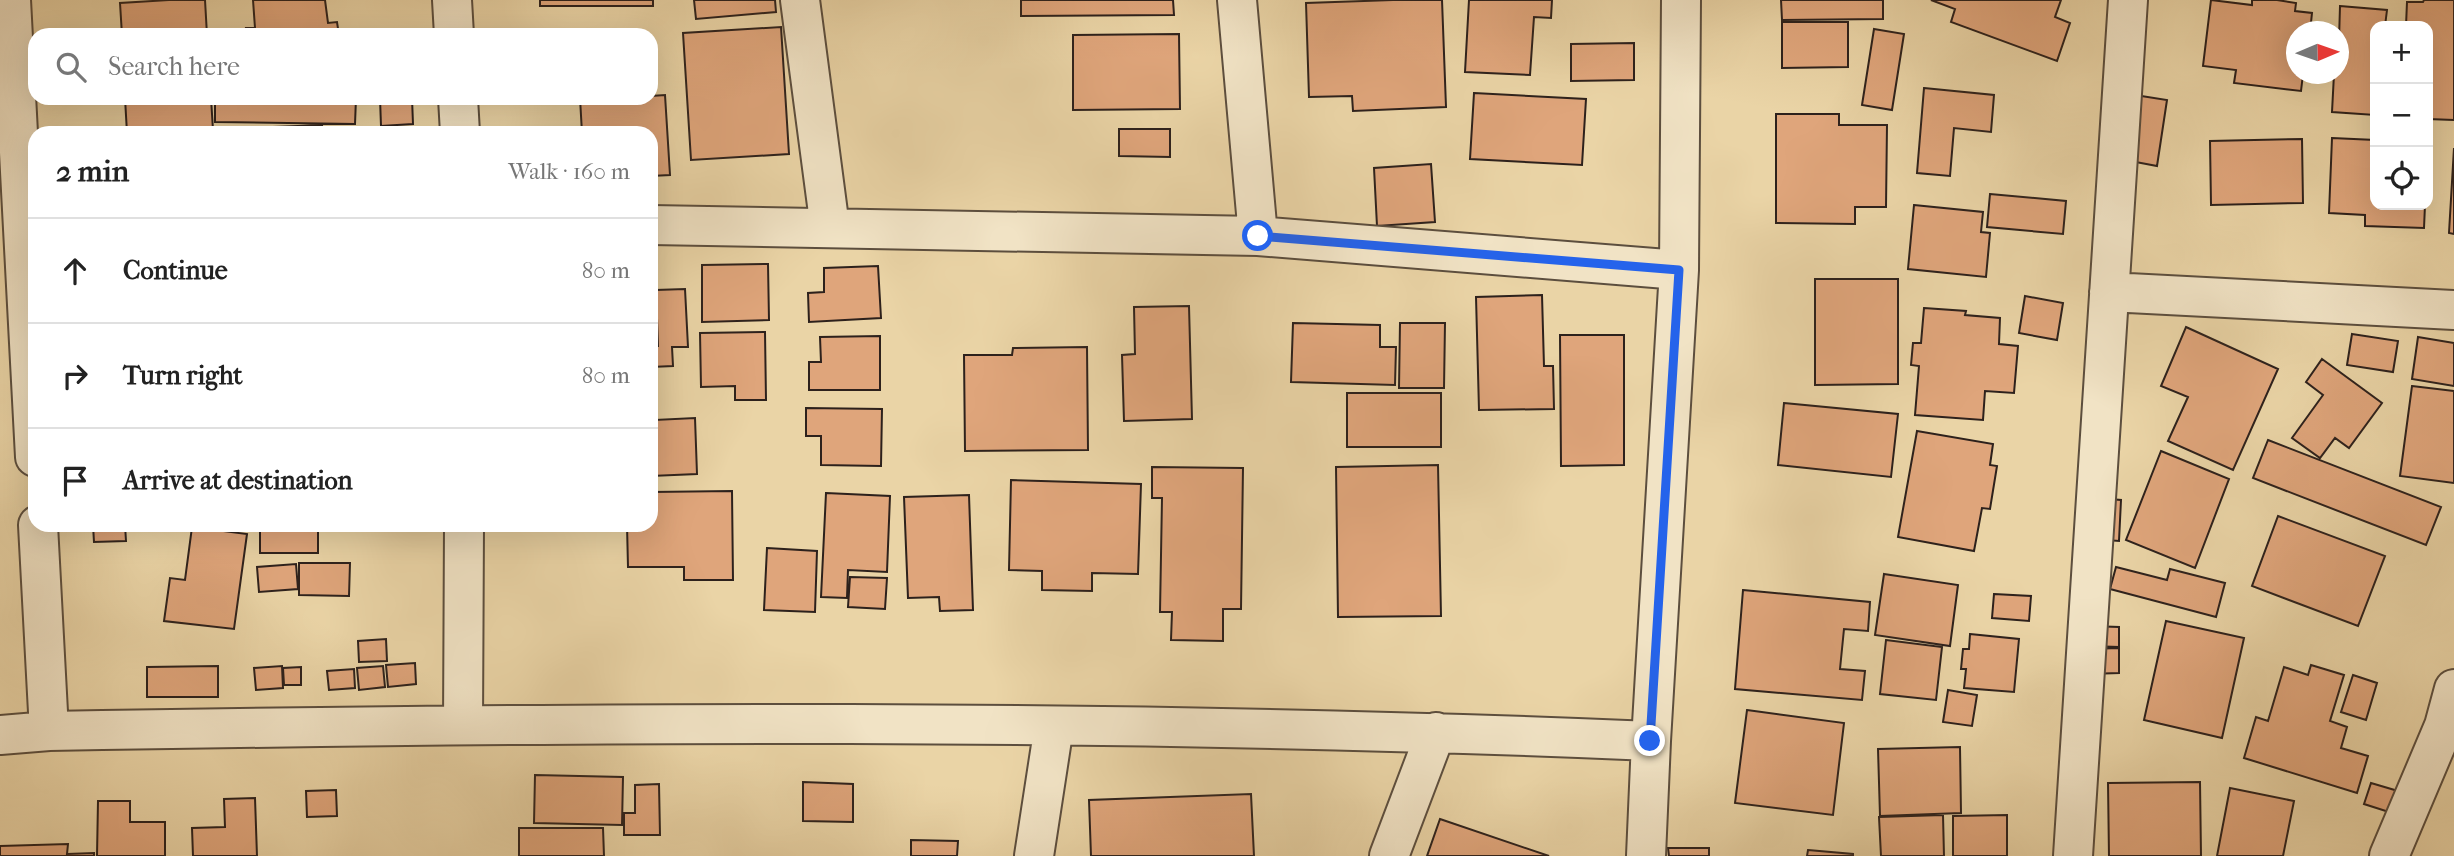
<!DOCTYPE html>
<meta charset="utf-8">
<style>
:root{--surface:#fff;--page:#f6f6f6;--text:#222;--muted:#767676;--line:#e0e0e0}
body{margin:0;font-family:"IM FELL French Canon",serif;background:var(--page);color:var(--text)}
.controls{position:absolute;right:21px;top:21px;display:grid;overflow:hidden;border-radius:14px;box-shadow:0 7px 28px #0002}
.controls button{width:63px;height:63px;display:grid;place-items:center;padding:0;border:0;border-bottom:2px solid var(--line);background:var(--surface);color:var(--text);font:35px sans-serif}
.compass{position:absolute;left:2286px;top:21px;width:63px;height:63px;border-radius:50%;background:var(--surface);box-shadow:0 7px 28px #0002;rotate:88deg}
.stop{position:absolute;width:21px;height:21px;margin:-16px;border:5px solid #2563eb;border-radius:50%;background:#fff}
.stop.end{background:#2563eb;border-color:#fff;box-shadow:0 2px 7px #0008}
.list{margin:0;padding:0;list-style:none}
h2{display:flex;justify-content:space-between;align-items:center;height:91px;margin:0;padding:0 28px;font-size:30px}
h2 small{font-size:23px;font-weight:400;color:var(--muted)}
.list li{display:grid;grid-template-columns:46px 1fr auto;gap:21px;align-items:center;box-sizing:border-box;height:105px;padding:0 28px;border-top:2px solid var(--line)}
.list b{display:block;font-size:26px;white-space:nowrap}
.list em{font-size:23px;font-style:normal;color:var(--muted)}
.icon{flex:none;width:38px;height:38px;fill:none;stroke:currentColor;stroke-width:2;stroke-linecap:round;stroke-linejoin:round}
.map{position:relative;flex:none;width:2454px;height:856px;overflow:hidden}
.search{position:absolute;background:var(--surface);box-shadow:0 7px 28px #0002;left:28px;top:28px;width:630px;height:77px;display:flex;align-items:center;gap:18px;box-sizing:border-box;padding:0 24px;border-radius:21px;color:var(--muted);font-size:26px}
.panel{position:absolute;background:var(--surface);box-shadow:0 7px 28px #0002;left:28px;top:126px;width:630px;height:406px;border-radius:21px}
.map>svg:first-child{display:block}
</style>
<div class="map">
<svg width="2454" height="856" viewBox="0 0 2454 856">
<rect width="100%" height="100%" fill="#ead4a6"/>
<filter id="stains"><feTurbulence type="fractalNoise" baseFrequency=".00286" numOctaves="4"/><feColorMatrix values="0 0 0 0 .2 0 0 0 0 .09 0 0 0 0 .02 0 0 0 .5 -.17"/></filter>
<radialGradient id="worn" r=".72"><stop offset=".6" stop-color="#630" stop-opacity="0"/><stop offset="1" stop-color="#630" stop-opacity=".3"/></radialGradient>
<!-- building -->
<path fill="#dfa57b" stroke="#2d211c" stroke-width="2" d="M169 0H205L207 35H122L120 3Z
M253 0H325L328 23 337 22 339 35H247L246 28H255Z
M540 0H653V6H540Z
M694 0H775L776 12 696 19Z
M1021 0H1173L1174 15 1021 16Z
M1393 0H1442L1446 107 1353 111 1352 96 1309 97 1306 3Z
M1469 0H1552L1551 18 1534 17 1530 75 1465 72Z
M1781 0H1883V19L1782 20Z
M1931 0H2061L2055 17 2070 23 2057 61 1951 22 1955 9Z
M2211 0 2252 5V0H2277L2296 3 2295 11 2312 13 2310 32H2296V74H2303L2301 91 2234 83 2236 70 2203 66Z
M2424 0H2454V120L2428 119V26H2406L2407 2H2423Z
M2340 6 2387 10 2385 26H2375V115L2332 112 2334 74H2338Z
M1782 22H1848V67L1782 68Z
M781 27 789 154 691 160 683 33Z
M1874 29 1904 34 1892 110 1862 105Z
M1179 34 1180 109 1073 110V35Z
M1634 43V80L1571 81V44Z
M1924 88 1994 95 1991 132 1954 128 1950 176 1917 173Z
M1474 93 1586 99 1582 165 1470 159Z
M665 95 670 175 651 176V133H582L580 98H651V96Z
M2135 95 2167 100 2157 166 2125 160Z
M125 98H211L213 130 127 133Z
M215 98H356L355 124 215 122Z
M380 98H412L413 124 381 126Z
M1776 114H1839V125H1887L1886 207H1855V224L1776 223Z
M322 125 323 133H245V128Z
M1119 129H1170V157L1119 156Z
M2332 138 2375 140V205H2425L2424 228 2365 226V215L2329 213Z
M2302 139 2303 203 2211 205 2210 141Z
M2454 148V234L2449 233Z
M1431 164 1435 222 1377 226 1374 168Z
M1990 194 2066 201 2063 234 1987 227Z
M1914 205 1983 212 1981 232 1990 233 1986 277 1908 269Z
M768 264 769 320 702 322V265Z
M878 266 881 318 809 322 808 293 824 292V268Z
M1815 279H1898V384L1815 385Z
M685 289 688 347H672L673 366 651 367V346H658L656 290Z
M1542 295 1544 366H1553L1554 409 1479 410 1476 297Z
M2025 296 2063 303 2057 340 2019 333Z
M1189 306 1192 419 1124 421 1122 355 1135 354 1134 307Z
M1924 308 1966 311 1965 315 2000 318 1999 344 2018 346 2014 393 1985 391 1983 420 1915 415 1919 366 1911 365 1913 343H1921Z
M1293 323 1380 325V347H1396L1395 385 1291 382Z
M1400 323H1445L1444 388H1399Z
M2186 327 2278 369 2233 470 2168 441 2188 397 2161 386Z
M765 332 766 400H735V386L701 387 700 333Z
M2352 334 2398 341 2393 372 2347 365Z
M1560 335H1624V465L1561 466Z
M880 336V390H809V362H821L820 337Z
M2418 337 2454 343V386L2412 379Z
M1087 347 1088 450 965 451 964 355H1012L1013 348Z
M2322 359 2382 403 2349 448 2335 438 2320 458 2292 438 2323 395 2306 382Z
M2412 386 2454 391V483L2400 476Z
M1347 393H1441V447H1347Z
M1784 403 1898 414 1891 477 1778 465Z
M651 408H654L655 420 695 418 697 474 651 476Z
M806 408 882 409 881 466 821 465V436H806Z
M1917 431 1993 444 1990 465 1997 466 1990 509 1982 508 1974 551 1898 537Z
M2268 440 2441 507 2426 545 2253 478Z
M2161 451 2229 479 2195 568 2126 540Z
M1438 465 1441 616 1338 617 1336 467Z
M1152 467 1243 468 1241 609H1223V641L1171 640 1172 612H1160L1162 498H1152Z
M1011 480 1141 484 1138 574 1092 573V591L1042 590V571L1009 570Z
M732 491 733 580H684V567H628L627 525H651V492Z
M826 493 890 496 887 572 848 570 847 598 821 597Z
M969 495 973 610 940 611 939 597 908 598 904 497Z
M2097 498 2121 500 2119 541 2094 539Z
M2278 516 2385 556 2358 626 2252 586Z
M93 525H125L126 541 94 542Z
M260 525H318V553H260Z
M192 527 247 534 234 629 164 621 170 578 185 580Z
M767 548 817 551 815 612 764 610Z
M299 563H350L349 596 299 595Z
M296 564 298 589 259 592 257 567Z
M2116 567 2167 580 2170 569 2225 583 2216 617 2110 589Z
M1884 574 1958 585 1950 646 1875 635Z
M850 577 887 578 885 609 848 607Z
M1743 590 1870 602 1868 631 1844 629 1840 669 1865 671 1862 700 1735 689Z
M1994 594 2031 596 2029 621 1992 618Z
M2166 621 2244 638 2222 738 2144 720Z
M2090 626 2119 627V647L2089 646Z
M1970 634 2019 639 2014 692 1964 688 1966 669H1961L1963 649H1969Z
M386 639 387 661 359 662 358 641Z
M1886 640 1942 647 1936 700 1880 694Z
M2119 648V673L2089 674 2088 649Z
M415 663 416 684 388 687 386 665Z
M2311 665 2344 675 2330 721 2347 727 2341 748 2368 756 2357 793 2244 758 2256 717 2268 721 2284 667 2308 675Z
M218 666V697H147V667Z
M282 666 283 688 256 690 254 668Z
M383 666 385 687 359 690 357 668Z
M301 667V685H284L283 668Z
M354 669 355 688 329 690 327 671Z
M2353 675 2377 683 2366 720 2341 712Z
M1948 690 1977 695 1972 726 1943 722Z
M1747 710 1844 723 1833 815 1735 803Z
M1960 747 1961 813 1880 816 1878 749Z
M535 775 623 777 622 825 534 823Z
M803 782 853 784V822L803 821Z
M2200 782 2201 856H2109L2108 783Z
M2371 783 2398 791 2392 813 2364 804Z
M659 784 660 835H624V813H635V785Z
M2230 788 2294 801 2283 856H2217Z
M336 790 337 816 307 817 306 791Z
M1251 794 1254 856H1091L1089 800Z
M255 798 257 856H193L192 828 225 827 224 799Z
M98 801H130V822H165V856H97Z
M1943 815 1944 856H1881L1879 817Z
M2007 815V856H1953V816Z
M1440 819 1549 856H1427Z
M519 828H603L604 856H519Z
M911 840 958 841 957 856H911Z
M68 844 67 854 94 853V856H0V846Z
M1668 848H1709V856H1669Z
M1808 850 1853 854V856H1807Z"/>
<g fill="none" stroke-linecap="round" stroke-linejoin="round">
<!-- street casing -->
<g stroke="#5c4e3e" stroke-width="42">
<path id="street" d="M11 0 35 457
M452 0 454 35
M800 0 830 228
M1237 0 1258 236
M458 98 460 133
M651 225 1258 236 1679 270
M2109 292 2454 310
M38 525 49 731
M463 724 464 525
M0 735 49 731C583 722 1117 718 1651 741
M1034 856 1054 726
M1389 856 1436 732
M1646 856 1651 741 1679 270 1681 0
M2073 856 2128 0
M2389 856 2444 726 2454 689"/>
</g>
<!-- street -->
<use href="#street" stroke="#f1e3c5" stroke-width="38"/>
</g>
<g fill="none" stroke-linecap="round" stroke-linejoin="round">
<!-- route -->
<path stroke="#2563eb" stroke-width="9" d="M1258 236 1679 270 1650 741"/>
</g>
<rect width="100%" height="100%" filter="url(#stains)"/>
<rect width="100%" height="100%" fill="url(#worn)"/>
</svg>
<div class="controls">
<button>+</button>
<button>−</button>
<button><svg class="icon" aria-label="locate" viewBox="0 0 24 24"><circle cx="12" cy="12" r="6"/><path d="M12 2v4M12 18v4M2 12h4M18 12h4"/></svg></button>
</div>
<svg class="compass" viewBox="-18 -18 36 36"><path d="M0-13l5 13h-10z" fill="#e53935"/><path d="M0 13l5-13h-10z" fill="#767676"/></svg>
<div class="stop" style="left:1258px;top:236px"></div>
<div class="stop end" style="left:1650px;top:741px"></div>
<div class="search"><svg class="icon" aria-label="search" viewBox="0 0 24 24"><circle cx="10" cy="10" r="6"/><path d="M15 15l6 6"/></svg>Search here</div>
<section class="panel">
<h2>2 min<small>Walk · 160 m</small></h2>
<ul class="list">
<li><svg class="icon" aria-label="ahead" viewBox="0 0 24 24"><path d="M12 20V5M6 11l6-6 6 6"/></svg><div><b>Continue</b></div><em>80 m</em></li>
<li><svg class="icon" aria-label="right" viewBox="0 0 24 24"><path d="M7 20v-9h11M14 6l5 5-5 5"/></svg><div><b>Turn right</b></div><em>80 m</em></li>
<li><svg class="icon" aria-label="arrive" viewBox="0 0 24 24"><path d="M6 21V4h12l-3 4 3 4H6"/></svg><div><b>Arrive at destination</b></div></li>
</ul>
</section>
</div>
